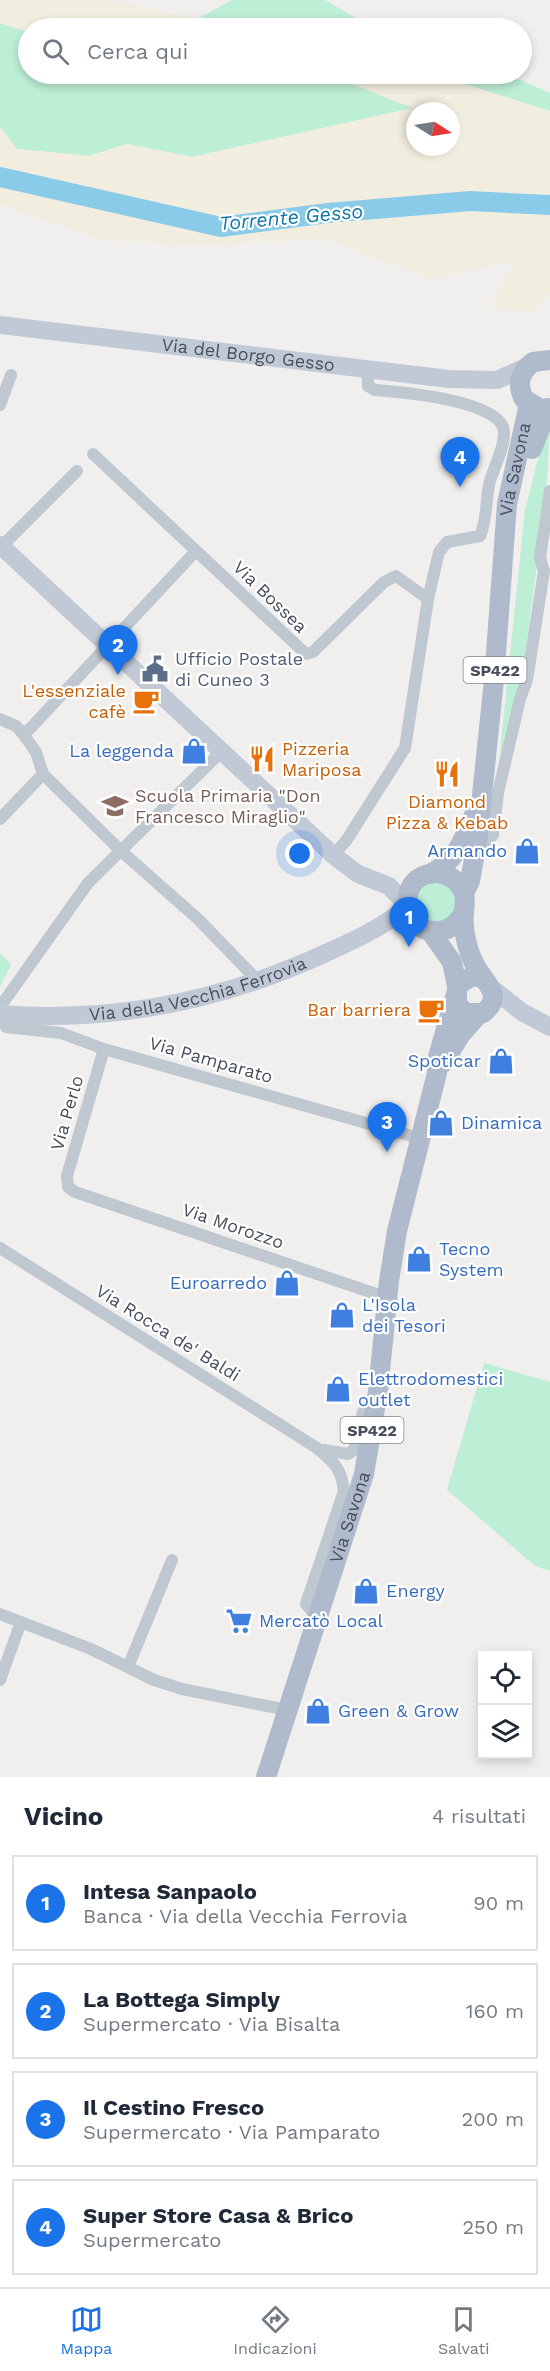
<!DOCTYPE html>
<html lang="it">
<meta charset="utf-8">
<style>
:root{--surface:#fff;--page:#f6f6f7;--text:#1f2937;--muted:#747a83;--line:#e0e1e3;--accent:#1a73e8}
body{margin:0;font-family:"Work Sans",sans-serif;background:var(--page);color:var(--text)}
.controls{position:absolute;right:18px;bottom:18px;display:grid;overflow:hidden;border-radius:0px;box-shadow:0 3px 9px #0003}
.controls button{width:54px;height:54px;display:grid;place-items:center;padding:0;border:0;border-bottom:2px solid var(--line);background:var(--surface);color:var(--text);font:30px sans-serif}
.compass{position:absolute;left:406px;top:102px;width:54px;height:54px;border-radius:50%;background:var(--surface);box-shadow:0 3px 9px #0003;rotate:102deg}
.you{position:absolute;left:300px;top:854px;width:21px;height:21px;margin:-15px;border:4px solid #fff;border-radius:50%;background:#1a73e8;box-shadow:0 0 0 9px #1a73e833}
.badge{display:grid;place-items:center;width:39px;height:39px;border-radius:50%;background:var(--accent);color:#fff;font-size:20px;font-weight:700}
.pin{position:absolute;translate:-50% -50px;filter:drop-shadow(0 2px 3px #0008)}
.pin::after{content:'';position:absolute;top:32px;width:21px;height:18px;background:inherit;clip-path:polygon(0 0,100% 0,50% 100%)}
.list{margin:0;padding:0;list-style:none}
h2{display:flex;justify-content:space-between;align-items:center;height:78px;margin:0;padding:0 24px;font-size:26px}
h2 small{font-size:20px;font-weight:400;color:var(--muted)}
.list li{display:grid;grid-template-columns:39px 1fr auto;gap:18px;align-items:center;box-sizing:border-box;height:96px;margin:0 12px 12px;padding:0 12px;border:2px solid var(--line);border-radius:0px}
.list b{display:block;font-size:22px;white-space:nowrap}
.list p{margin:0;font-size:20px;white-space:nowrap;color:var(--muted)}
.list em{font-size:20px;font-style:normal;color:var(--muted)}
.icon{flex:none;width:33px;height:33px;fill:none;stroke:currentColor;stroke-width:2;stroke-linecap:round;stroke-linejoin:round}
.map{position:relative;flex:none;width:550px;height:1777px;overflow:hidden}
.search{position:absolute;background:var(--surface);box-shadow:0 3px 9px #0003;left:18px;right:18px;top:18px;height:66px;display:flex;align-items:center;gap:15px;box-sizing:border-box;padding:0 21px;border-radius:33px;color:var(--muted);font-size:22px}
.sheet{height:510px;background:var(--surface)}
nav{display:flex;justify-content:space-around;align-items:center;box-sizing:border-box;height:84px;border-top:2px solid var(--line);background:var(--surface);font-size:16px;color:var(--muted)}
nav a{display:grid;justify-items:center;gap:3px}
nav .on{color:var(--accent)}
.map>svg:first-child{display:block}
</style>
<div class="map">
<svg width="550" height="1777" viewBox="0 0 550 1777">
<rect width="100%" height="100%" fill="#f1efee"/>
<!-- green -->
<path fill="#bdeed6" d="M232 0H325L373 28H238L197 19Z
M0 23 28 32V74H258L342 80 414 108 192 157 127 144 89 156 16 149 0 127Z
M432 74H506L550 93V111Z
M550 427 546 499 522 676 499 762 525 509 541 448Z
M417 902a20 20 0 1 1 40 0a20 20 0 1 1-40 0Z
M0 953 11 965 0 987Z
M484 1363 550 1382V1571L535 1566 447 1490Z"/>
<!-- sand -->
<path fill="#f2eedf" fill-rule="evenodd" d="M0 0H110L238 28H28V32L0 23Z
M258 74H432L550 111V293L530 312 490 306 515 260 432 279 324 239 195 245 101 240 0 204V127L17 149 89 156 127 144 192 157 412 108 342 80ZM415 111H451V147H415Z"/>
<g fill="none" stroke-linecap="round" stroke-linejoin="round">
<!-- river -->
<path stroke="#8bcbea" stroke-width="20" d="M0 177 221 227 328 213 470 201 550 205"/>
<!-- street -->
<path stroke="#bfc7d0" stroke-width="12" d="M0 405 11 375
M93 454 306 654 313 652 384 582 396 576 428 599
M2 546 77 471
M0 719 16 726 24 735 36 752 43 774 121 851 198 919 258 981
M24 735 196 551
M0 819 43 774
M477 843 484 844 493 835 498 793 520 699 527 680 544 571 540 558 550 491
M333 855 346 841 405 748 428 599 439 552 447 542 480 536C488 518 485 499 490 481 494 467 505 447 504 432 503 400 400 392 375 390L368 386V369
M0 1007 88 883 222 751
M2 1014 6 1027 61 1033 104 1049 419 1138
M104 1049 67 1176 68 1187 75 1192 388 1298
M0 1248 317 1448C334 1463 341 1467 344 1491L306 1604 318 1618
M324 1450 348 1454 354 1450 363 1412 374 1397
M0 1614 91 1649 154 1680 182 1689 287 1710
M128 1667 172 1560
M0 1680 21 1622"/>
<!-- secondary -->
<g stroke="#c1c9d7" stroke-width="18">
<path id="s1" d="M0 325 449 379 497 380 526 367"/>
<path d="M0 545 333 855 358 874 389 886 407 905"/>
<path d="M493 989 522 1012 550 1027"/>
<path id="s2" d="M0 1014C114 1023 225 1000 328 952 357 939 383 927 407 907"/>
</g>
<!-- primary -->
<g stroke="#afbacd" stroke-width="20">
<path d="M541 409 524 399C516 384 520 372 533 362L550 360"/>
<path d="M532 449 548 408"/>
<path d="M430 874C456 861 463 841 474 815"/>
<path id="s3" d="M464 893 470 881 477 843 494 680 507 504 529 404"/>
<path d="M463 914C454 929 441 935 423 929 404 915 400 882 428 874 443 870 460 879 464 894 466 901 464 906 464 913 462 930 468 952 476 967 485 983 505 996 483 1013H465L457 1004V986L472 976 483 978"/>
<path d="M430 931 452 962 457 986"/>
<path d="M443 1063 461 1034 478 1015"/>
<path id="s4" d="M266 1777 364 1474 378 1391 389 1281 397 1231 437 1073 438 1057 455 997"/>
</g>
</g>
<!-- icons -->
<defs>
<g id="civic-bare" transform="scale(2.07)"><path d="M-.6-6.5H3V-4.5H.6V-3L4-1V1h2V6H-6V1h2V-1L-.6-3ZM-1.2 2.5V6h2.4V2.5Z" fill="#5c6f8a" stroke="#fff" stroke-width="2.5" paint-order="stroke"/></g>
<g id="cafe-bare" transform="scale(2.07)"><path d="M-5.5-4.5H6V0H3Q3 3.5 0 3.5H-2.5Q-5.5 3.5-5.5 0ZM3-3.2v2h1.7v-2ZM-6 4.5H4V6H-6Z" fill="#e8710a" stroke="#fff" stroke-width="2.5" paint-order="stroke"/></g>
<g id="shop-bare" transform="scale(2.07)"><path d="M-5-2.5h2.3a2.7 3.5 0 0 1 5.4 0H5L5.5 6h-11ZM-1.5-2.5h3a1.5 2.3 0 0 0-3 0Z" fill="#3f7fe0" stroke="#fff" stroke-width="2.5" paint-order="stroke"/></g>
<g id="restaurant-bare" transform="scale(2.07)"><path d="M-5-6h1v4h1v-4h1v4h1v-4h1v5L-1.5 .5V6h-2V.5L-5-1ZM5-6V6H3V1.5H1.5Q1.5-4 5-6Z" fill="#e8710a" stroke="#fff" stroke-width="2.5" paint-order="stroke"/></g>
<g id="school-bare" transform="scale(2.07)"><path d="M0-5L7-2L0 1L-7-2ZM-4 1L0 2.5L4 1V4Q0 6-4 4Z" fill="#8d6e63" stroke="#fff" stroke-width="2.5" paint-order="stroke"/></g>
<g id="supermarket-bare" transform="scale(2.07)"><path d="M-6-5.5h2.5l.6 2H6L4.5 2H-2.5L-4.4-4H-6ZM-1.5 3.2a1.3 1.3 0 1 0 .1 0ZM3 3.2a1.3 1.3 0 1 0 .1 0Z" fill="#3f7fe0" stroke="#fff" stroke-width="2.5" paint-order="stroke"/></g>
</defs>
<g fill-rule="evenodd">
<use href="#civic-bare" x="155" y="669"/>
<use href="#cafe-bare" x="146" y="701"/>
<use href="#shop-bare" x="194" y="751"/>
<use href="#restaurant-bare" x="262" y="759"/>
<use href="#restaurant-bare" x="447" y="774"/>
<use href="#school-bare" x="115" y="806"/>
<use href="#shop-bare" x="527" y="851"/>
<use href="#cafe-bare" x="431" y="1010"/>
<use href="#shop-bare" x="501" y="1061"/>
<use href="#shop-bare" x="441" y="1123"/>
<use href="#shop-bare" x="419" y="1259"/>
<use href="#shop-bare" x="287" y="1283"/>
<use href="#shop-bare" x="342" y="1315"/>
<use href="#shop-bare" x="338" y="1389"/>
<use href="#shop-bare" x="366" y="1591"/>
<use href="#supermarket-bare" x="239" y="1621"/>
<use href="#shop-bare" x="318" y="1711"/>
</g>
<g text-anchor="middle" stroke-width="4.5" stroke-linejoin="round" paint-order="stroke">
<!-- shield labels -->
<g fill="#fff" stroke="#7e848d" stroke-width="1.5">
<rect x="463.5" y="657" width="63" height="26" rx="4.5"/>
<rect x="340.5" y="1417" width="63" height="26" rx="4.5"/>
</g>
<g font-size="16" font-weight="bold" fill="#474f5c">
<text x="495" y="676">SP422</text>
<text x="372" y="1436">SP422</text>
</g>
<!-- street labels -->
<g font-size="18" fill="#474f5c" stroke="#fff">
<text dy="6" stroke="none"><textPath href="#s1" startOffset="250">Via del Borgo Gesso</textPath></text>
<text dy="6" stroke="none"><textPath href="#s3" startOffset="428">Via Savona</textPath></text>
<text transform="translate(270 597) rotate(44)" y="6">Via Bossea</text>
<text dy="6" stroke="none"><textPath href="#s2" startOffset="201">Via della Vecchia Ferrovia</textPath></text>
<text transform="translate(211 1060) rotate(16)" y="6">Via Pamparato</text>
<text transform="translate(67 1113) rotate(-74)" y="6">Via Perlo</text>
<text transform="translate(233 1226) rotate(19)" y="6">Via Morozzo</text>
<text transform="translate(168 1333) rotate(32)" y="6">Via Rocca de' Baldi</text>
<text dy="6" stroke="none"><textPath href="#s4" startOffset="273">Via Savona</textPath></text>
</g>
<!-- service labels -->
<g font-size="18" fill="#4e5e75" stroke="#fff" text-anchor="start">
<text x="175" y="665">Ufficio Postale<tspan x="175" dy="21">di Cuneo 3</tspan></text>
</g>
<!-- food labels -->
<g font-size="18" fill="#c56008" stroke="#fff" text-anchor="end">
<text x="126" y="697">L'essenziale<tspan x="126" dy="21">cafè</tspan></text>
<text x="282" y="755" text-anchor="start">Pizzeria<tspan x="282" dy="21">Mariposa</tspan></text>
<text x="447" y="808" text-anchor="middle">Diamond<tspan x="447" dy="21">Pizza &amp; Kebab</tspan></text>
<text x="411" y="1016">Bar barriera</text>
</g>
<!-- shop labels -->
<g font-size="18" fill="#366cbe" stroke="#fff" text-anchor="start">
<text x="174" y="757" text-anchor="end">La leggenda</text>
<text x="507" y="857" text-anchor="end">Armando</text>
<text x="481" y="1067" text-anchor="end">Spoticar</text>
<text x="461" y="1129">Dinamica</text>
<text x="439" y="1255">Tecno<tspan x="439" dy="21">System</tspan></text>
<text x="267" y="1289" text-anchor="end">Euroarredo</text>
<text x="362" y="1311">L'Isola<tspan x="362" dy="21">dei Tesori</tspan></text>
<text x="358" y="1385">Elettrodomestici<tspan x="358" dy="21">outlet</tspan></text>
<text x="386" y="1597">Energy</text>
<text x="259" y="1627">Mercatò Local</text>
<text x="338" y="1717">Green &amp; Grow</text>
</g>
<!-- education labels -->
<g font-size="18" fill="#785e54" stroke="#fff" text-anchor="start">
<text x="135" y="802">Scuola Primaria "Don<tspan x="135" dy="21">Francesco Miraglio"</tspan></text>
</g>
<!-- water labels -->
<g font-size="20" font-style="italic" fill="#0f75a7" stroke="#fff">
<text transform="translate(291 217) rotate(-5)" y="7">Torrente Gesso</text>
</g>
</g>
</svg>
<div class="controls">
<button><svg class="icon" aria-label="locate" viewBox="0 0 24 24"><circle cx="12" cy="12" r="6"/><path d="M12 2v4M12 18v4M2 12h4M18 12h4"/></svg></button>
<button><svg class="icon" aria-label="layers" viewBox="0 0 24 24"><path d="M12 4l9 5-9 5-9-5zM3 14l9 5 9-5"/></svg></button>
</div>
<svg class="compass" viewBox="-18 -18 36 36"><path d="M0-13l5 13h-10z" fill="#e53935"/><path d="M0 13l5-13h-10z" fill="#747a83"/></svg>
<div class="you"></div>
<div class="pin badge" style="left:409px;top:947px">1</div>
<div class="pin badge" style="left:118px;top:675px">2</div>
<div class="pin badge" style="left:387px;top:1152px">3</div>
<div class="pin badge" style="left:460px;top:487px">4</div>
<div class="search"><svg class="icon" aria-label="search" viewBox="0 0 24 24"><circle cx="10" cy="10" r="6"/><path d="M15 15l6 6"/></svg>Cerca qui</div>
</div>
<section class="sheet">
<h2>Vicino<small>4 risultati</small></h2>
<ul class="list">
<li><span class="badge">1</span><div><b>Intesa Sanpaolo</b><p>Banca · Via della Vecchia Ferrovia</p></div><em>90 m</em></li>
<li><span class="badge">2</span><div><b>La Bottega Simply</b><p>Supermercato · Via Bisalta</p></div><em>160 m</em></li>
<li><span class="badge">3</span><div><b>Il Cestino Fresco</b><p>Supermercato · Via Pamparato</p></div><em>200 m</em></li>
<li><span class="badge">4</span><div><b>Super Store Casa &amp; Brico</b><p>Supermercato</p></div><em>250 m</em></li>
</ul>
</section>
<nav>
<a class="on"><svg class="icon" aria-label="map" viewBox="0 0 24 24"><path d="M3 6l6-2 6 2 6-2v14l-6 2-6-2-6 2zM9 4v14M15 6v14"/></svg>Mappa</a>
<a><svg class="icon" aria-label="directions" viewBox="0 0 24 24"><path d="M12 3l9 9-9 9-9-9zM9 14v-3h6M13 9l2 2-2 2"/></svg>Indicazioni</a>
<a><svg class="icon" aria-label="saved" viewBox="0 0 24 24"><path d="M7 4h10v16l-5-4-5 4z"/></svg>Salvati</a>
</nav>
